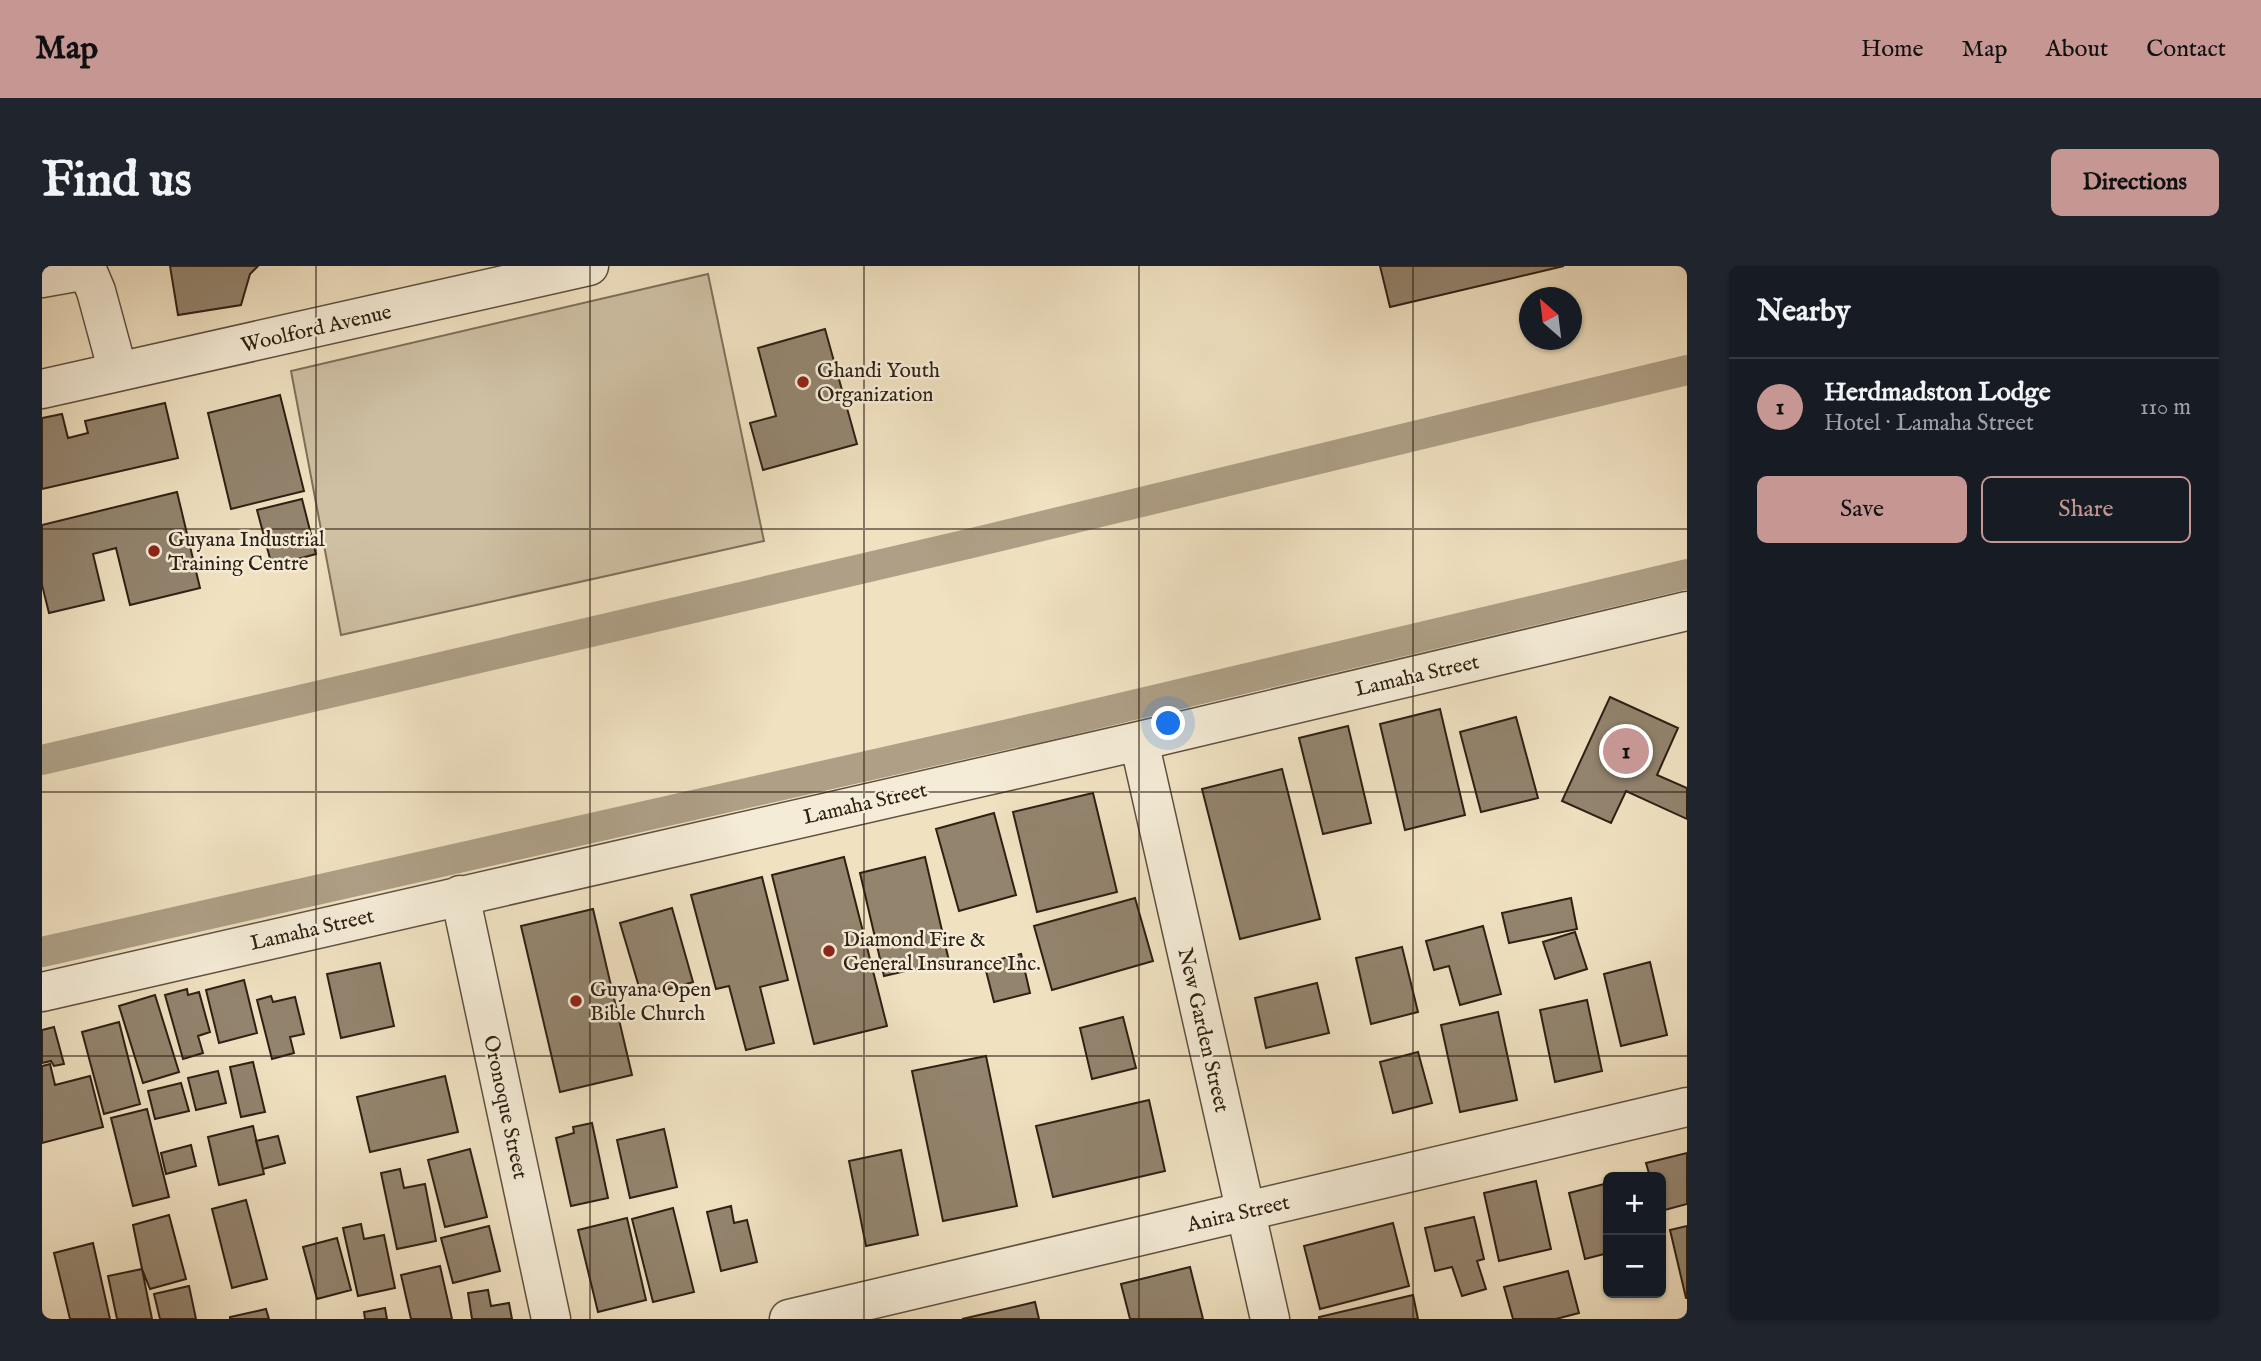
<!DOCTYPE html>
<meta charset="utf-8">
<style>
:root{--surface:#171b24;--page:#20242c;--text:#f1f3f6;--muted:#9ea1a6;--line:#363941;--accent:#c59692}
body{margin:0;font-family:"IM FELL English",serif;background:var(--page);color:var(--text)}
.controls{position:absolute;right:21px;bottom:21px;display:grid;overflow:hidden;border-radius:10px;box-shadow:0 2px 5px #0004}
.controls button{width:63px;height:63px;display:grid;place-items:center;padding:0;border:0;border-bottom:2px solid var(--line);background:var(--surface);color:var(--text);font:35px sans-serif}
.compass{position:absolute;left:1477px;top:21px;width:63px;height:63px;border-radius:50%;background:var(--surface);box-shadow:0 2px 5px #0004;rotate:332deg}
.you{position:absolute;left:1127px;top:458px;width:24px;height:24px;margin:-18px;border:5px solid #fff;border-radius:50%;background:#1a73e8;box-shadow:0 0 0 10px #1a73e833}
.badge{display:grid;place-items:center;width:46px;height:46px;border-radius:50%;background:var(--accent);color:#111;font-size:23px;font-weight:700}
.pin{position:absolute;translate:-50% -50%;border:4px solid #fff;box-shadow:0 2px 7px #0006}
.list{margin:0;padding:0;list-style:none}
h2{display:flex;justify-content:space-between;align-items:center;height:91px;margin:0;padding:0 28px;font-size:30px}
h2 small{font-size:23px;font-weight:400;color:var(--muted)}
.list li{display:grid;grid-template-columns:46px 1fr auto;gap:21px;align-items:center;box-sizing:border-box;height:98px;padding:0 28px;border-top:2px solid var(--line)}
.list b{display:block;font-size:26px;white-space:nowrap}
.list p{margin:0;font-size:23px;white-space:nowrap;color:var(--muted)}
.list em{font-size:23px;font-style:normal;color:var(--muted)}
.actions{display:flex;gap:14px;padding:21px 28px}
.actions a{flex:1;padding:16px 0;border:2px solid var(--accent);border-radius:10px;text-align:center;font-size:24px;color:var(--accent)}
.actions .main{background:var(--accent);color:#111}
.map{position:relative;flex:none;width:1645px;height:1053px;overflow:hidden;border-radius:10px}
header{display:flex;align-items:center;gap:42px;box-sizing:border-box;height:98px;padding:0 35px;background:var(--accent);color:#111}
header strong{font-size:33px}
nav{display:flex;gap:38px;margin-inline-start:auto;font-size:24px}
.intro{display:flex;align-items:center;justify-content:space-between;box-sizing:border-box;height:168px;padding:0 42px}
h1{margin:0;font-size:49px}
.button{padding:18px 32px;border-radius:10px;background:var(--accent);color:#111;font-size:24px;font-weight:700}
main{display:flex;gap:42px;padding:0 42px}
aside{flex:1;background:var(--surface);border-radius:10px;box-shadow:0 2px 5px #0004}
.map>svg:first-child{display:block}
</style>
<header>
<strong>Map</strong>
<nav><a>Home</a><a>Map</a><a>About</a><a>Contact</a></nav>
</header>
<div class="intro"><h1>Find us</h1><a class="button">Directions</a></div>
<main>
<div class="map">
<svg width="1645" height="1053" viewBox="0 0 1645 1053">
<rect width="100%" height="100%" fill="#f0e1c1"/>
<filter id="stains"><feTurbulence type="fractalNoise" baseFrequency=".00286" numOctaves="4"/><feColorMatrix values="0 0 0 0 .2 0 0 0 0 .09 0 0 0 0 .02 0 0 0 .5 -.17"/></filter>
<radialGradient id="worn" r=".72"><stop offset=".6" stop-color="#630" stop-opacity="0"/><stop offset="1" stop-color="#630" stop-opacity=".3"/></radialGradient>
<!-- green -->
<path fill="#cfc0a4" stroke="#7f705c" stroke-width="2" d="M666 8 722 275 299 369 249 105Z"/>
<g fill="none" stroke-linecap="round" stroke-linejoin="round">
<!-- canal -->
<path stroke="#ae9f86" stroke-width="30" d="M0 494 930 277 1645 104
M0 686 1015 457 1645 308"/>
</g>
<!-- building -->
<path fill="#93846e" stroke="#2f2014" stroke-width="2" d="M128 0H216L208 8 199 39 136 49Z
M1338 0H1522L1348 41Z
M783 63 815 178 721 204 708 157 734 150 716 82Z
M238 129 262 225 189 243 166 147Z
M123 137 136 192 0 223V152L20 148 26 172 46 167 43 155Z
M135 226 158 322 88 339 74 282 51 288 62 334 7 347 0 319V259Z
M260 233 274 288 230 300 215 244Z
M1568 431 1636 462 1615 509 1645 522V553L1584 525 1569 557 1520 535Z
M1398 443 1423 549 1363 564 1338 458Z
M1474 451 1496 532 1439 546 1418 466Z
M1306 460 1329 557 1281 568 1257 472Z
M1240 503 1278 653 1198 673 1160 523Z
M1051 527 1075 626 995 646 971 546Z
M952 547 974 629 917 645 894 563Z
M802 591 845 760 772 778 730 609Z
M883 591 907 695 842 710 818 607Z
M720 611 746 714 718 721 732 777 704 784 687 720 674 723 649 629Z
M1093 632 1111 695 1010 724 992 660Z
M1529 632 1535 663 1467 677 1460 647Z
M630 642 651 716 600 731 578 657Z
M551 643 590 809 518 826 479 660Z
M1441 660 1459 728 1418 739 1407 700 1392 704 1384 675Z
M1533 666 1545 703 1513 713 1501 676Z
M1360 681 1376 746 1329 758 1314 692Z
M979 688 988 727 952 736 942 697Z
M1608 696 1625 769 1579 780 1562 708Z
M338 697 352 760 299 772 285 708Z
M202 714 215 767 177 777 164 724Z
M1275 717 1287 767 1224 782 1213 732Z
M145 723 146 729 157 726 168 766 156 770 161 787 141 793 123 729Z
M113 729 137 806 101 817 77 740Z
M229 730 231 736 253 731 262 768 248 771 252 787 230 793 215 734Z
M1545 734 1560 805 1513 816 1498 744Z
M1456 746 1475 834 1418 846 1399 759Z
M1081 751 1094 802 1050 813 1038 762Z
M77 756 98 838 62 848 40 766Z
M12 761 22 798 12 800 9 795 0 797V764Z
M1376 786 1390 837 1351 847 1338 796Z
M944 790 975 940 901 955 870 805Z
M211 796 223 846 199 851 188 801Z
M8 798 13 819 48 810 61 861 0 877V800Z
M176 805 184 837 154 844 146 812Z
M403 810 416 866 328 886 315 831Z
M139 817 147 845 113 853 106 825Z
M1107 834 1123 905 1011 931 994 860Z
M105 843 127 931 91 940 69 852Z
M550 857 566 932 529 940 514 872 532 867 531 861Z
M211 860 222 908 177 919 166 871Z
M622 863 635 921 588 932 575 874Z
M236 870 243 897 221 903 214 875Z
M149 879 154 900 124 908 119 887Z
M428 883 445 951 403 961 386 894Z
M859 884 876 969 824 980 807 895Z
M1645 887V938L1619 945V911H1608L1604 897Z
M358 903 362 922 383 918 394 975 355 983 339 907Z
M1494 915 1509 983 1457 995 1442 927Z
M1566 917V987L1543 993 1527 927Z
M204 934 225 1013 190 1022 170 943Z
M689 940 692 957 705 954 715 996 679 1005 665 946Z
M631 942 652 1026 611 1036 590 953Z
M127 949 144 1013 108 1023 100 1003 91 959Z
M1432 951 1442 993 1435 995 1444 1023 1420 1030 1410 1001 1393 1005 1383 962Z
M585 952 604 1034 556 1046 536 964Z
M1351 957 1367 1020 1278 1043 1262 980Z
M319 958 322 973 342 969 353 1022 316 1030 301 962Z
M447 960 458 1005 411 1017 399 972Z
M1645 960V1032H1644L1628 964Z
M295 972 309 1024 275 1033 261 981Z
M51 977 68 1053H28L12 987Z
M398 1000 410 1053H369L359 1009Z
M1148 1001 1161 1053H1088L1079 1018Z
M100 1003 110 1053H75L66 1010Z
M1526 1005 1537 1047 1514 1053H1471L1462 1021Z
M147 1020 154 1053H118L112 1028Z
M446 1024 449 1040 467 1037 470 1053H430L426 1027Z
M1371 1029 1376 1053H1277V1051Z
M993 1036 997 1053H920Z
M343 1042 345 1053H323L322 1046Z
M224 1043 227 1053H188V1051Z"/>
<g fill="none" stroke-linecap="round" stroke-linejoin="round">
<!-- minor casing -->
<g stroke="#5f503f" stroke-width="41">
<path id="minor" d="M0 12 39 5 46 6 54 25 76 106
M0 123 547 0
M1097 475 1228 1053
M418 629 509 1053
M0 726 1097 475 1645 345
M747 1053 1645 841"/>
</g>
<!-- minor -->
<use href="#minor" stroke="#f5ecd7" stroke-width="38"/>
</g>
<!-- grid -->
<path fill="none" stroke="#2f2014" stroke-width="2" stroke-opacity="0.55" d="M274 0V1053M548 0V1053M822 0V1053M1097 0V1053M1371 0V1053M0 263H1645M0 526H1645M0 790H1645"/>
<!-- markers -->
<g fill="#8f2418" stroke="#f5ecd7" stroke-width="2.5">
<circle cx="761" cy="116" r="7"/>
<circle cx="112" cy="285" r="7"/>
<circle cx="787" cy="685" r="7"/>
<circle cx="534" cy="735" r="7"/>
</g>
<g text-anchor="middle" stroke-width="5" stroke-linejoin="round" paint-order="stroke">
<!-- street labels -->
<g font-size="21" fill="#2f2014" stroke="#f5ecd7">
<text transform="translate(274 62) rotate(-13)" y="7">Woolford Avenue</text>
<text transform="translate(1375 409) rotate(-13)" y="7">Lamaha Street</text>
<text transform="translate(823 537) rotate(-13)" y="7">Lamaha Street</text>
<text transform="translate(270 663) rotate(-13)" y="7">Lamaha Street</text>
<text transform="translate(1162 764) rotate(77)" y="7">New Garden Street</text>
<text transform="translate(464 841) rotate(78)" y="7">Oronoque Street</text>
<text transform="translate(1196 947) rotate(-13)" y="7">Anira Street</text>
</g>
<!-- poi labels -->
<g font-size="21" fill="#2f2014" stroke="#f5ecd7" text-anchor="start">
<text x="775" y="111">Ghandi Youth<tspan x="775" dy="24">Organization</tspan></text>
<text x="126" y="280">Guyana Industrial<tspan x="126" dy="24">Training Centre</tspan></text>
<text x="801" y="680">Diamond Fire &amp;<tspan x="801" dy="24">General Insurance Inc.</tspan></text>
<text x="548" y="730">Guyana Open<tspan x="548" dy="24">Bible Church</tspan></text>
</g>
</g>
<rect width="100%" height="100%" filter="url(#stains)"/>
<rect width="100%" height="100%" fill="url(#worn)"/>
</svg>
<div class="controls">
<button>+</button>
<button>−</button>
</div>
<svg class="compass" viewBox="-18 -18 36 36"><path d="M0-13l5 13h-10z" fill="#e53935"/><path d="M0 13l5-13h-10z" fill="#9ea1a6"/></svg>
<div class="you"></div>
<div class="pin badge" style="left:1584px;top:485px">1</div>
</div>
<aside>
<h2>Nearby<small></small></h2>
<ul class="list">
<li><span class="badge">1</span><div><b>Herdmadston Lodge</b><p>Hotel · Lamaha Street</p></div><em>110 m</em></li>
</ul>
<div class="actions"><a class="main">Save</a><a>Share</a></div>
</aside>
</main>
